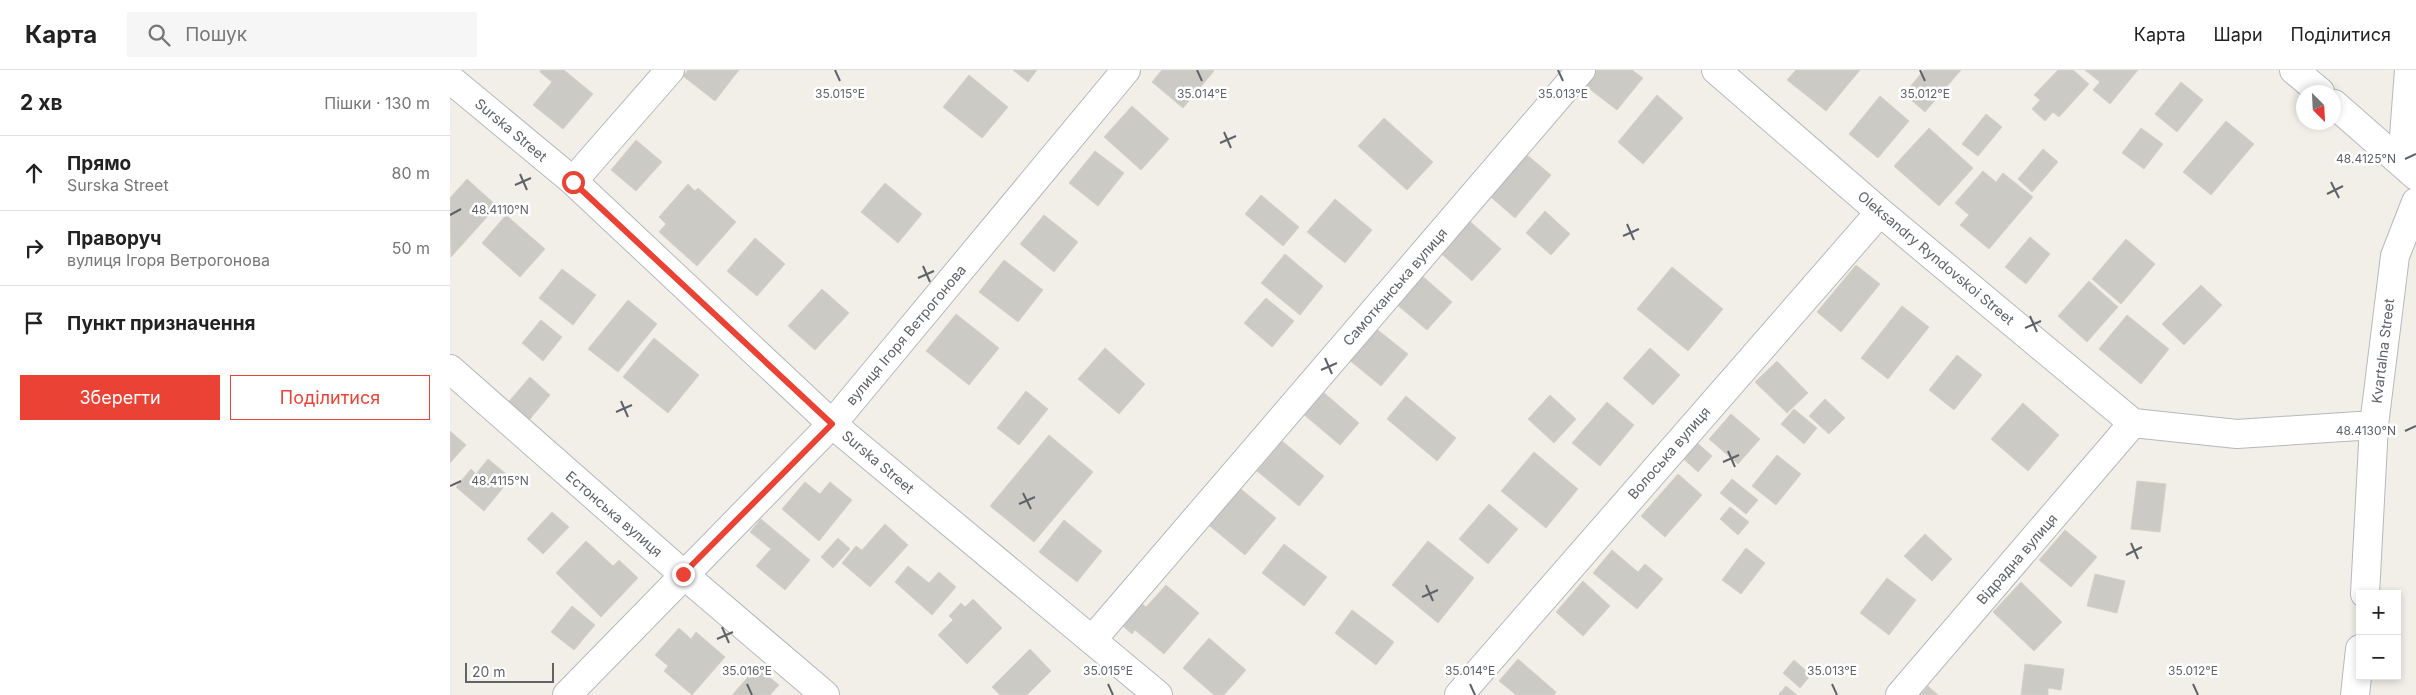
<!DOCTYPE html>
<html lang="uk">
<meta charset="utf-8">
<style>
:root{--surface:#fff;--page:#f6f6f6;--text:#222;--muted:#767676;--line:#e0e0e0;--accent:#ea4335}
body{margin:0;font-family:Inter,sans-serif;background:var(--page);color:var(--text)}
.controls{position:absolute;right:15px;bottom:15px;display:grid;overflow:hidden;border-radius:0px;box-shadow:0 2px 8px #0003}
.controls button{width:45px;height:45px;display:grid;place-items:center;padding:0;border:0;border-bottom:1px solid var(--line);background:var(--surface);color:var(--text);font:25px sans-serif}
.compass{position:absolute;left:1846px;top:15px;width:45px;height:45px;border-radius:50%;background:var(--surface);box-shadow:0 2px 8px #0003;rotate:156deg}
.scale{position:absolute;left:15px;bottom:12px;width:89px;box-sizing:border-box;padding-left:5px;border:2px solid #5f6368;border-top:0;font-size:14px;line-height:18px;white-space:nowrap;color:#5f6368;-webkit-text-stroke:4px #fff;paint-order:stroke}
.stop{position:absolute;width:15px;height:15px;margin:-11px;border:4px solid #ea4335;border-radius:50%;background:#fff}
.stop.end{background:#ea4335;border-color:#fff;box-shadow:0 1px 5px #0008}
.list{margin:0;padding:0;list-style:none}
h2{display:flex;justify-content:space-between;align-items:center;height:65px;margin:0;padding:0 20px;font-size:21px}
h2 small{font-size:16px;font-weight:400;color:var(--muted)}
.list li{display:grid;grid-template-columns:32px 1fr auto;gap:15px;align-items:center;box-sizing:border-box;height:75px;padding:0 20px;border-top:1px solid var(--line)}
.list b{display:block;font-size:19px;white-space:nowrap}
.list p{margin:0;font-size:16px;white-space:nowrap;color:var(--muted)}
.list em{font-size:16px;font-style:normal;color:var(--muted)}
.actions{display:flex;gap:10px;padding:15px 20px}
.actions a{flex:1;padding:11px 0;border:1px solid var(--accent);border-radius:0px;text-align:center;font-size:18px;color:var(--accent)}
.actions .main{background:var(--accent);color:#fff}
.icon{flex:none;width:28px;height:28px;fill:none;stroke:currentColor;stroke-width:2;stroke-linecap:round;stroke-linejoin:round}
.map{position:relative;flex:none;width:1966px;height:625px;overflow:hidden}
header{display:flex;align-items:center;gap:30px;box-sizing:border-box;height:70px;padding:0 25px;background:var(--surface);border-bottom:1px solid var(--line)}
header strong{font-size:24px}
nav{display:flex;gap:28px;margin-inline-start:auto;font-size:18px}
.search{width:350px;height:45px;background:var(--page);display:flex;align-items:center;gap:12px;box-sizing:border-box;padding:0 18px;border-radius:0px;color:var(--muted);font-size:19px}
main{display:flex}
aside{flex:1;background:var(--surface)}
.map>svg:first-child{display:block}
</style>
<header>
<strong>Карта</strong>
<div class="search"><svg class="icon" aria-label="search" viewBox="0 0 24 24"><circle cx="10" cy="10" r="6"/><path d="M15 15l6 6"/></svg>Пошук</div>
<nav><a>Карта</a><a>Шари</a><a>Поділитися</a></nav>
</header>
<main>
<aside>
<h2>2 хв<small>Пішки · 130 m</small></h2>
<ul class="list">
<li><svg class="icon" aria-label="ahead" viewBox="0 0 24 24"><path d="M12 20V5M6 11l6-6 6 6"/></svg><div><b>Прямо</b><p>Surska Street</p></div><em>80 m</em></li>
<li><svg class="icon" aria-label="right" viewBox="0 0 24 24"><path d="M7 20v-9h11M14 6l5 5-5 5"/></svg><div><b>Праворуч</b><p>вулиця Ігоря Ветрогонова</p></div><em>50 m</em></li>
<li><svg class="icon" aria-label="arrive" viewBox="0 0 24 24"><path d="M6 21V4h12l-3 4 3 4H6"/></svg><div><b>Пункт призначення</b></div></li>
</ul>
<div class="actions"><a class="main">Зберегти</a><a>Поділитися</a></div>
</aside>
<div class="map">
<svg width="1966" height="625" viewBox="0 0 1966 625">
<rect width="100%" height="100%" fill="#f1efe8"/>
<!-- building -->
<path fill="#cccac5" stroke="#d6d1c6" d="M91 0H114L143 24 113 59 83 35 102 12 90 2Z
M238 0H289L265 31 233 6Z
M563 0H587L578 12Z
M712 0H763L764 1 733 38 702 12Z
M1144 0H1182L1193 8 1167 40 1133 14Z
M1346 0H1410L1376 41 1337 10Z
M1474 0H1511L1475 42 1454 24Z
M1608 0H1623L1639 14 1609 47 1603 42 1595 51 1582 39 1590 30 1584 25Z
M1635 0H1688L1660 34 1643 20 1650 12Z
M519 5 558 37 532 68 493 37Z
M1731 12 1753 30 1727 62 1705 44Z
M1207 25 1233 48 1193 94 1168 72Z
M1430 26 1459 51 1428 88 1399 64Z
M682 36 719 69 691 100 654 67Z
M1536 44 1552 57 1528 86 1512 74Z
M934 48 983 92 957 120 908 76Z
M1776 51 1804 74 1761 125 1733 102Z
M1479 58 1523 98 1489 136 1444 96Z
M1691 58 1713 74 1694 99 1672 83Z
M186 70 212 92 186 121 161 100Z
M1593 79 1608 92 1582 122 1568 109Z
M1071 80 1101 105 1065 148 1035 122Z
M645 81 674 103 648 136 619 113Z
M1533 101 1546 112 1553 103 1583 127 1539 179 1510 155 1519 145 1505 133Z
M17 109 47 136 1 187 0 128Z
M435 113 472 144 448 173 411 142Z
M238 114 245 121 248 118 286 152 247 196 209 162 216 154 209 147Z
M811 125 849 157 833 176 795 144Z
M885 129 922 160 895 193 857 162Z
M1095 141 1120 164 1101 185 1076 163Z
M56 145 95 179 70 207 32 173Z
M594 145 628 172 604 202 570 174Z
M1015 147 1051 179 1022 211 986 179Z
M1580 167 1600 184 1576 214 1555 197Z
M305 168 335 194 307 226 277 201Z
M1676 169 1705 194 1671 234 1642 209Z
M835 184 873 216 850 245 811 213Z
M554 190 593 220 568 252 529 222Z
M1406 195 1430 214 1391 262 1367 242Z
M1222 197 1273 239 1238 281 1187 239Z
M112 199 146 225 123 255 89 228Z
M970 204 1002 232 977 260 945 233Z
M1639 211 1668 237 1637 272 1608 246Z
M1751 215 1772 235 1734 275 1712 254Z
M372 219 399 243 365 280 338 256Z
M816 228 844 251 822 277 794 253Z
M178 230 207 254 168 302 138 279Z
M1452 236 1479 257 1438 309 1411 288Z
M506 244 549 278 519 315 476 281Z
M1677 245 1719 279 1691 314 1649 279Z
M91 250 112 267 93 291 72 273Z
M924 257 958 284 931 316 898 289Z
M204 268 249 305 218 343 173 307Z
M655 278 695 314 669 344 628 309Z
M1200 278 1230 305 1203 335 1173 308Z
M1507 285 1532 305 1504 340 1479 320Z
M1327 291 1358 323 1337 343 1305 312Z
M80 307 100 325 75 355 54 337Z
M576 321 598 339 569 375 547 358Z
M872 321 909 353 890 375 852 343Z
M1100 325 1126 349 1104 373 1078 349Z
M956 326 1006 368 987 391 937 349Z
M1375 329 1395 348 1379 364 1359 346Z
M1157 332 1184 355 1150 396 1122 373Z
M1573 333 1609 365 1578 401 1541 369Z
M1344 339 1367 358 1354 374 1331 354Z
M1281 344 1310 369 1288 394 1259 369Z
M0 361 16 375 0 393Z
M599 365 643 402 584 472 540 436Z
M1244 370 1262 386 1248 402 1230 386Z
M832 371 874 406 849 436 807 401Z
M1084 382 1128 419 1096 458 1051 421Z
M1327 385 1351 404 1326 435 1302 416Z
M38 389 61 408 34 441 6 417 21 399 26 404Z
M1228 404 1252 425 1215 467 1191 446Z
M1282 409 1308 430 1296 444 1270 423Z
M1687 411 1716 414 1710 462 1681 459Z
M355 412 370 424 380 412 402 430 369 471 332 439Z
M786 415 826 448 795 485 755 452Z
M1039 434 1068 459 1038 494 1009 469Z
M1280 437 1299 452 1288 465 1270 449Z
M102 442 119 457 93 484 77 469Z
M311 449 360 490 335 520 306 496 321 479 300 462Z
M614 450 652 481 627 512 589 482Z
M435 454 458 475 420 517 392 493 406 476 412 480Z
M1615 460 1647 487 1621 517 1589 490Z
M1475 464 1502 489 1482 511 1454 486Z
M388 468 400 479 383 498 371 487Z
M136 471 163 496 169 490 188 508 151 547 106 503Z
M978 471 1024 508 988 553 942 515Z
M834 474 877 507 854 536 812 503Z
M1296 478 1315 493 1291 524 1272 510Z
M1162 480 1188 502 1195 494 1213 509 1187 539 1143 503Z
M458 496 479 513 489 502 506 517 482 545 445 512Z
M1645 504 1675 511 1667 543 1637 536Z
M1437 508 1466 530 1439 565 1410 543Z
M1133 511 1160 536 1133 566 1106 542Z
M1571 512 1612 552 1584 581 1543 542Z
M716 515 749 543 714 584 685 560 682 564 666 550 685 528 696 537Z
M523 529 552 558 517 594 488 565 503 550 499 546 511 533 515 537Z
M122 536 145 555 124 580 101 562Z
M902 540 944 572 926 595 885 563Z
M229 558 241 569 246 562 275 587 242 625 214 601 218 596 205 585Z
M759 568 796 600 774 625H764L733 598Z
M580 579 601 601 577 625H550L542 617Z
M1068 589 1106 622 1104 625H1066L1049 611Z
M1344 590 1361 605 1350 618 1333 603Z
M1575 594 1614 599 1611 620 1598 618V625H1571Z
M307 597 329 615 320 625H282Z
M1336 616 1347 625H1328Z
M1478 616 1488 625H1470Z"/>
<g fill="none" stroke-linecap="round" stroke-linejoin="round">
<!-- minor casing -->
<g stroke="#b5b8bc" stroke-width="30">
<path id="minor" d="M1266 0 1430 142 1683 353 1787 364 1924 355
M1844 0 1870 22
M0 9 123 111 382 354 708 625
M1884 34 1966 106
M1952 93 1959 0
M123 111 220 0
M0 299 233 504 375 625
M1915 524 1924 355 1945 186 1966 132
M642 570 1131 0
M117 625 382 354 676 0
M1009 625 1430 142
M1450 625 1683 353
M1905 625 1910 579"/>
</g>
<!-- minor -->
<use href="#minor" stroke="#fff" stroke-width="28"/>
</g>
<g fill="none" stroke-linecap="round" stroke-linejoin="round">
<!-- route -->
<path stroke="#ea4335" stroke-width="6" d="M123 112 382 354 233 504"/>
</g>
<!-- ticks -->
<path fill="none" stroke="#5f6368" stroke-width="2" d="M385 0 390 11M747 0 752 11M1108 0 1113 11M1470 0 1475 11M774 62 781 78M770 73 786 66M1955 89 1966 84M70 104 77 120M1881 112 1889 128M65 115 81 108M1877 124 1893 116M0 145 11 139M1177 154 1184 170M1173 166 1189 159M473 196 480 212M468 208 484 201M1580 246 1587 262M1575 258 1591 251M875 288 882 304M871 300 887 293M171 331 178 347M166 342 182 335M1955 361 1966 356M1278 381 1285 397M1273 392 1289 385M0 416 11 411M573 423 581 439M569 434 585 427M1681 473 1688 489M1676 485 1692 477M976 515 983 531M972 527 988 520M272 557 279 573M267 569 283 562M297 614 302 625M658 614 663 625M1020 614 1025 625M1382 614 1387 625M1743 614 1748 625"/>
<g text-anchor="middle" stroke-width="5" stroke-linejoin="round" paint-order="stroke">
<!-- street labels -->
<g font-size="14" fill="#5f6368" stroke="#fff">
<text transform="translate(61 60) rotate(40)" y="5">Surska Street</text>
<text transform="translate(1486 188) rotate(40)" y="5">Oleksandry Ryndovskoi Street</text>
<text transform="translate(945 217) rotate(-49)" y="5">Самотканська вулиця</text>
<text transform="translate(456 265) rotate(-50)" y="5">вулиця Ігоря Ветрогонова</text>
<text transform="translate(1933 281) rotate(-83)" y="5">Kvartalna Street</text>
<text transform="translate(1219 383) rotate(-49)" y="5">Волоська вулиця</text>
<text transform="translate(428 392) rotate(40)" y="5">Surska Street</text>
<text transform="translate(164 444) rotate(41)" y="5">Естонська вулиця</text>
<text transform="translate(1567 489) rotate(-49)" y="5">Відрадна вулиця</text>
</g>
</g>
<g font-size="12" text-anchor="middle" fill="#5f6368" stroke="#fff" stroke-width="5" stroke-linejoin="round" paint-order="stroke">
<text x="390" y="28">35.015°E</text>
<text x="752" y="28">35.014°E</text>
<text x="1113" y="28">35.013°E</text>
<text x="1475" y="28">35.012°E</text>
<text x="1916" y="93">48.4125°N</text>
<text x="50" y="144">48.4110°N</text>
<text x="1916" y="365">48.4130°N</text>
<text x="50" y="415">48.4115°N</text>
<text x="297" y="605">35.016°E</text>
<text x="658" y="605">35.015°E</text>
<text x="1020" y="605">35.014°E</text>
<text x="1382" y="605">35.013°E</text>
<text x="1743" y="605">35.012°E</text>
</g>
</svg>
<div class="controls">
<button>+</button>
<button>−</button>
</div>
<svg class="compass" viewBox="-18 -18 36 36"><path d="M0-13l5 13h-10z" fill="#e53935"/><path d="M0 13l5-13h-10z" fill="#767676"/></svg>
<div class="scale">20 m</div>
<div class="stop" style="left:123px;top:112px"></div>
<div class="stop end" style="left:233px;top:504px"></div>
</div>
</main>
